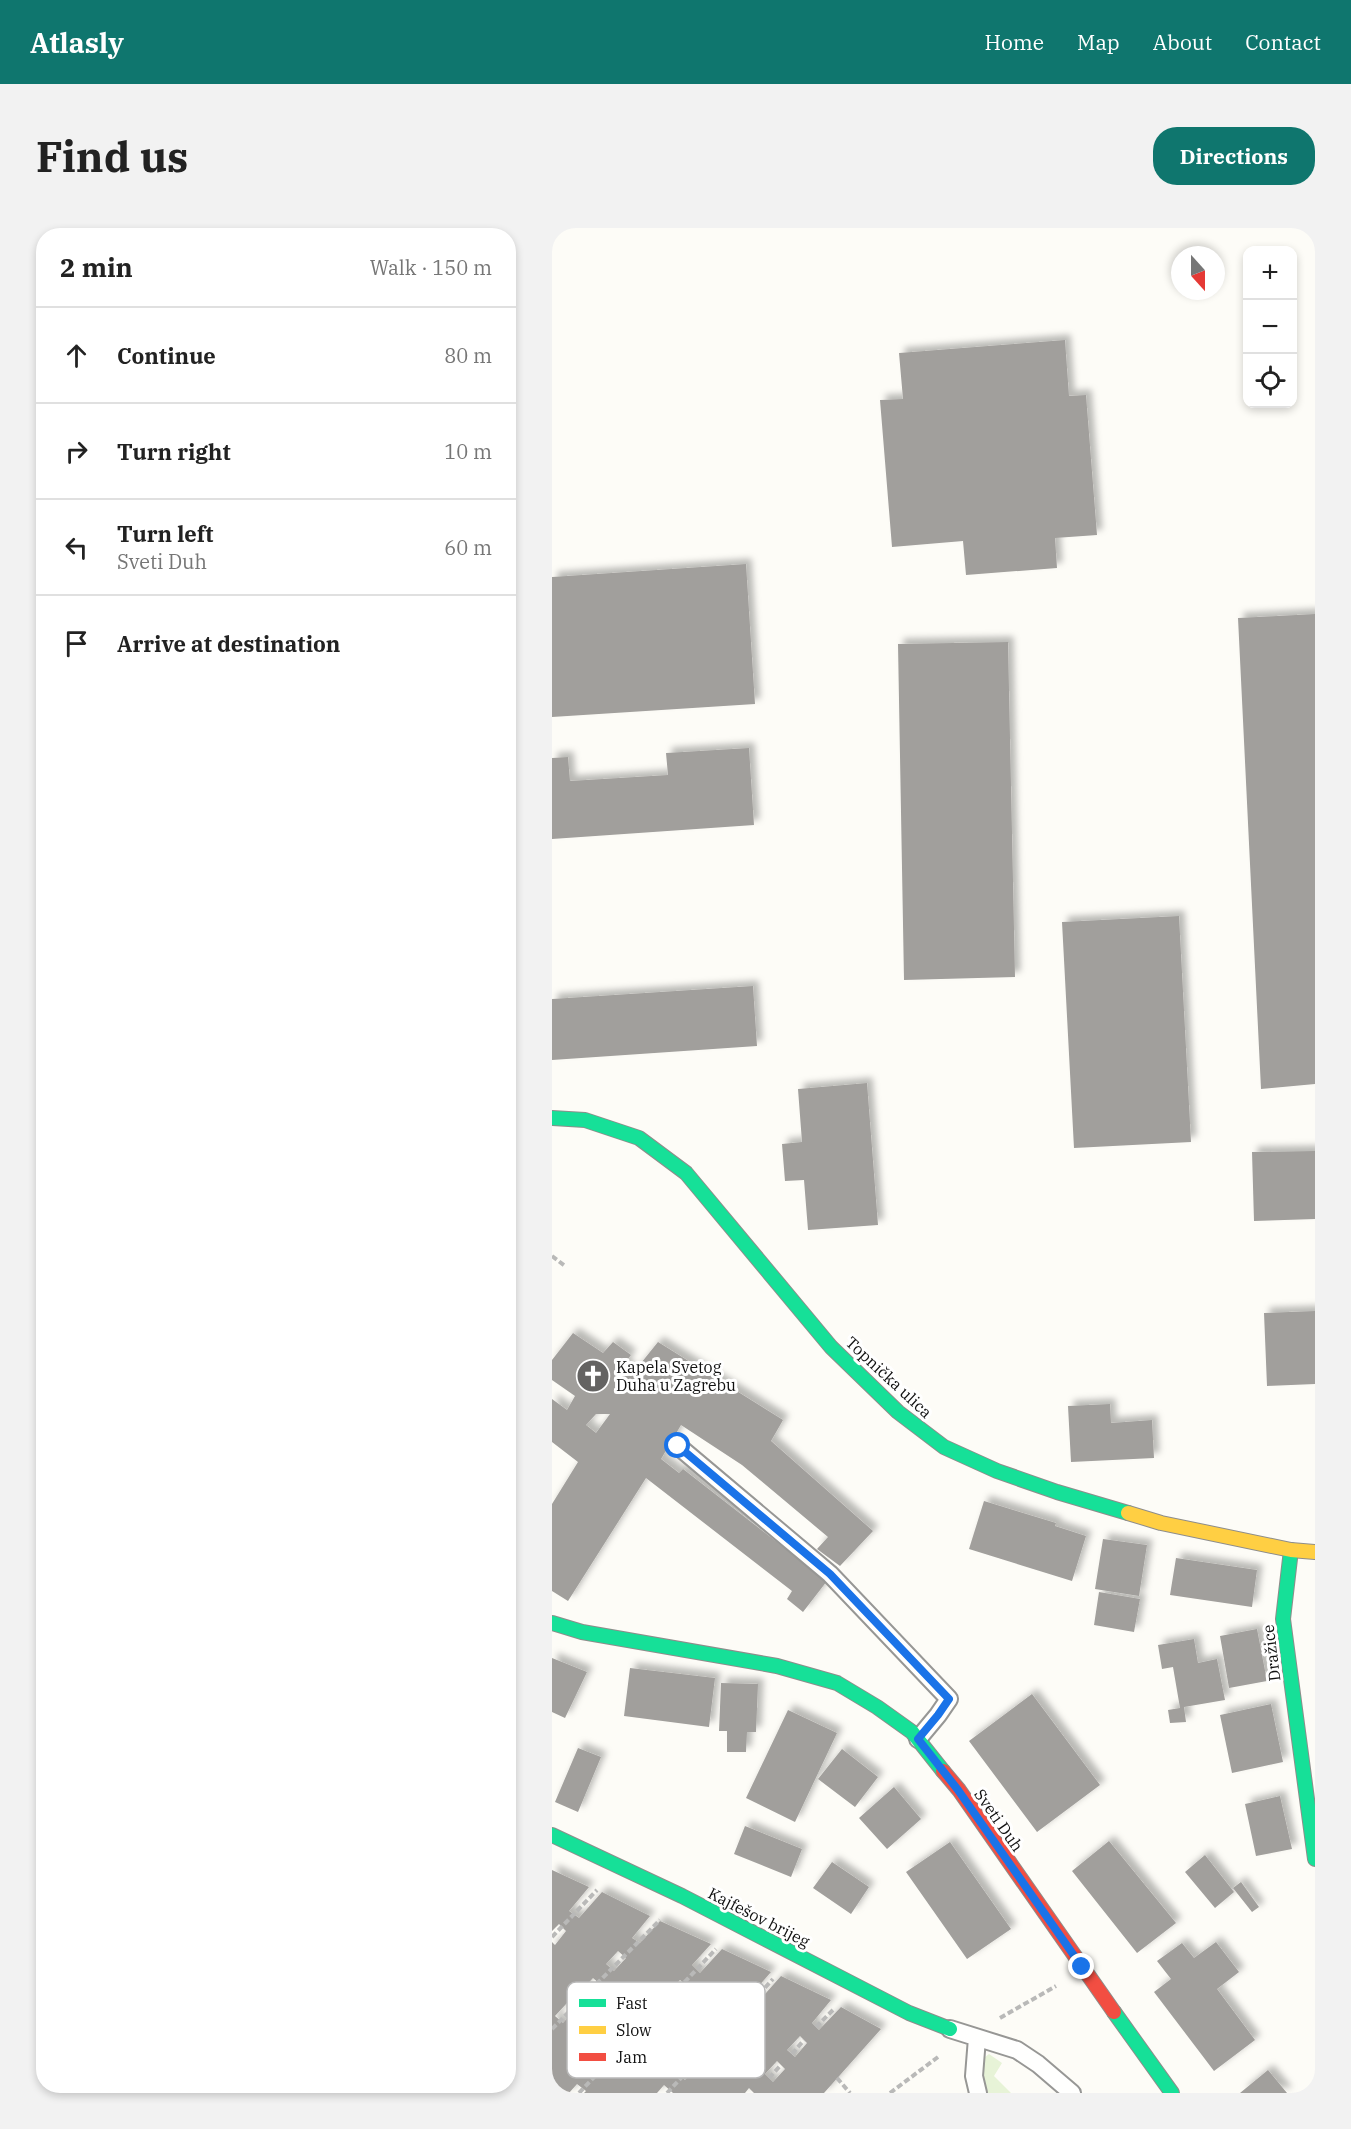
<!DOCTYPE html>
<meta charset="utf-8">
<style>
:root{--surface:#fff;--page:#f2f2f2;--text:#222;--muted:#767676;--line:#e0e0e0;--accent:#0f766e}
body{margin:0;font-family:"IBM Plex Serif",serif;background:var(--page);color:var(--text)}
.controls{position:absolute;right:18px;top:18px;display:grid;overflow:hidden;border-radius:12px;box-shadow:0 3px 9px #0003}
.controls button{width:54px;height:54px;display:grid;place-items:center;padding:0;border:0;border-bottom:2px solid var(--line);background:var(--surface);color:var(--text);font:30px sans-serif}
.compass{position:absolute;left:619px;top:18px;width:54px;height:54px;border-radius:50%;background:var(--surface);box-shadow:0 3px 9px #0003;rotate:159deg}
.stop{position:absolute;width:18px;height:18px;margin:-14px;border:4px solid #1a73e8;border-radius:50%;background:#fff}
.stop.end{background:#1a73e8;border-color:#fff;box-shadow:0 2px 6px #0008}
.list{margin:0;padding:0;list-style:none}
h2{display:flex;justify-content:space-between;align-items:center;height:78px;margin:0;padding:0 24px;font-size:26px}
h2 small{font-size:20px;font-weight:400;color:var(--muted)}
.list li{display:grid;grid-template-columns:39px 1fr auto;gap:18px;align-items:center;box-sizing:border-box;height:96px;padding:0 24px;border-top:2px solid var(--line)}
.list b{display:block;font-size:22px;white-space:nowrap}
.list p{margin:0;font-size:20px;white-space:nowrap;color:var(--muted)}
.list em{font-size:20px;font-style:normal;color:var(--muted)}
.icon{flex:none;width:33px;height:33px;fill:none;stroke:currentColor;stroke-width:2;stroke-linecap:round;stroke-linejoin:round}
.map{position:relative;flex:none;width:763px;height:1865px;overflow:hidden;border-radius:24px}
header{display:flex;align-items:center;gap:36px;box-sizing:border-box;height:84px;padding:0 30px;background:var(--accent);color:#fff}
header strong{font-size:28px}
nav{display:flex;gap:33px;margin-inline-start:auto;font-size:21px}
.intro{display:flex;align-items:center;justify-content:space-between;box-sizing:border-box;height:144px;padding:0 36px}
h1{margin:0;font-size:42px}
.button{padding:15px 27px;border-radius:24px;background:var(--accent);color:#fff;font-size:21px;font-weight:700}
main{display:flex;gap:36px;padding:0 36px}
aside{flex:1;background:var(--surface);border-radius:24px;box-shadow:0 3px 9px #0003}
.map>svg:first-child{display:block}
</style>
<header>
<strong>Atlasly</strong>
<nav><a>Home</a><a>Map</a><a>About</a><a>Contact</a></nav>
</header>
<div class="intro"><h1>Find us</h1><a class="button">Directions</a></div>
<main>
<aside>
<h2>2 min<small>Walk · 150 m</small></h2>
<ul class="list">
<li><svg class="icon" aria-label="ahead" viewBox="0 0 24 24"><path d="M12 20V5M6 11l6-6 6 6"/></svg><div><b>Continue</b></div><em>80 m</em></li>
<li><svg class="icon" aria-label="right" viewBox="0 0 24 24"><path d="M7 20v-9h11M14 6l5 5-5 5"/></svg><div><b>Turn right</b></div><em>10 m</em></li>
<li><svg class="icon" aria-label="left" viewBox="0 0 24 24"><path d="M17 20v-9H6M10 6l-5 5 5 5"/></svg><div><b>Turn left</b><p>Sveti Duh</p></div><em>60 m</em></li>
<li><svg class="icon" aria-label="arrive" viewBox="0 0 24 24"><path d="M6 21V4h12l-3 4 3 4H6"/></svg><div><b>Arrive at destination</b></div></li>
</ul>
</aside>
<div class="map">
<svg width="763" height="1865" viewBox="0 0 763 1865">
<defs>
<filter id="shadow"><feDropShadow dx="5.5" dy="-5.5" stdDeviation="3" flood-color="#0004"/></filter>
</defs>
<rect width="100%" height="100%" fill="#fdfcf7"/>
<!-- green -->
<path fill="#e7f3d7" d="M437 1826 450 1835 442 1848 459 1865H436C431 1850 422 1836 437 1826Z"/>
<!-- building -->
<path fill="#a19f9c" fill-rule="evenodd" filter="url(#shadow)" d="M513 112 517 168 534 167 545 307 503 310 505 340 414 347 411 313 340 319 328 172 351 171 347 125Z
M194 336 203 476 0 489V349Z
M763 386V856L709 861 686 390Z
M456 414 463 749 352 752 346 416Z
M197 520 202 597 0 611V530L16 529 18 553 116 547 114 525Z
M627 688 639 914 522 920 510 694Z
M201 758 205 818 0 832V771Z
M315 855 326 997 256 1002 252 952 233 953 230 916 250 914 246 861Z
M763 923V991L702 993 700 924Z
M763 1083V1156L715 1158 712 1085Z
M21 1105 51 1125 61 1114 79 1127 73 1135 81 1145 106 1114 231 1192 219 1213 321 1303 288 1338 265 1321 276 1309 190 1237 129 1197 109 1231 127 1245 131 1241 275 1353 251 1384 235 1371 240 1363 94 1250 16 1373 0 1363V1276L26 1234 0 1214V1171L15 1182 23 1168 0 1152V1132ZM44 1186H58L44 1205 34 1197Z
M558 1176 559 1195 600 1192 602 1230 519 1234 516 1178Z
M432 1273 504 1295 503 1298 534 1308 520 1353 417 1321Z
M551 1311 595 1317 587 1368 543 1361Z
M624 1330 705 1342 700 1379 618 1367Z
M547 1364 588 1371 582 1404 542 1397Z
M705 1401 715 1453 677 1460 668 1408Z
M642 1411 646 1435 665 1431 673 1472 632 1479 634 1494 618 1495 616 1482 628 1480 621 1439 610 1441 606 1417Z
M0 1430 35 1444 13 1490 0 1484Z
M78 1440 163 1450 157 1499 72 1488Z
M169 1455 206 1456 204 1504H195L194 1524H175V1503H167Z
M480 1466 548 1557 485 1604 417 1513Z
M719 1476 731 1534 680 1545 668 1487Z
M236 1482 285 1505 243 1594 194 1570Z
M26 1520 49 1529 26 1584 3 1574Z
M290 1521 326 1549 303 1579 266 1551Z
M342 1559 369 1591 335 1621 307 1590Z
M728 1568 740 1621 704 1628 693 1576Z
M193 1598 250 1621 239 1649 182 1626Z
M557 1613 624 1695 585 1725 520 1643Z
M398 1614 459 1701 415 1731 354 1644Z
M653 1627 682 1664 663 1680 633 1644Z
M280 1634 317 1659 299 1686 261 1660Z
M0 1642 37 1659 17 1683 27 1690 50 1664 98 1688 80 1710 88 1715 108 1693 159 1716 140 1737 148 1745 170 1721 219 1744 198 1768 206 1774 229 1748 279 1772 260 1795 267 1802 289 1779 329 1801 272 1865H202L197 1860 193 1865H121L112 1857 105 1865H32L34 1863 25 1856 17 1865H0V1714L3 1717 14 1703 7 1696 0 1703ZM66 1723 74 1730 62 1743 54 1736ZM41 1750 49 1757 37 1770 29 1763ZM128 1752 136 1759 124 1772 116 1764ZM15 1775 23 1782 11 1795 3 1788ZM104 1778 112 1785 100 1798 92 1791ZM188 1778 196 1785 184 1799 176 1791ZM163 1805 171 1812 159 1825 151 1818ZM76 1806 85 1813 72 1826 64 1819ZM248 1808 255 1815 243 1829 235 1822ZM51 1830 59 1837 47 1850 39 1843ZM137 1832 145 1839 133 1852 125 1845ZM225 1833 233 1841 221 1854 213 1846Z
M689 1654 707 1679 700 1684 681 1660Z
M664 1714 687 1744 665 1761 703 1812 662 1843 602 1764 619 1751 605 1733 630 1715 642 1730Z
M716 1842 735 1865H688Z"/>
<g fill="none" stroke-linecap="round" stroke-linejoin="round">
<!-- lane casing -->
<g stroke="#979795" stroke-width="20">
<path id="lane" d="M126 1218 278 1346 397 1471 386 1487 366 1511
M398 1801 465 1822 486 1836 520 1865
M425 1810 422 1848 426 1865"/>
</g>
<!-- fast casing -->
<g stroke="#8e8d8b" stroke-width="16">
<path id="fast" d="M0 890 33 892 87 910 134 945 279 1119 346 1184 392 1219 445 1243 505 1264 576 1285
M739 1322 731 1391 763 1631
M0 1395 30 1404 225 1438 285 1455 325 1479 360 1504 391 1543
M0 1607 130 1668 357 1785 398 1801
M562 1784 620 1865"/>
</g>
<!-- slow casing -->
<g stroke="#8e8d8b" stroke-width="16">
<path id="slow" d="M576 1285 609 1295 739 1322 763 1324"/>
</g>
<!-- jam casing -->
<g stroke="#8e8d8b" stroke-width="16">
<path id="jam" d="M391 1543 407 1562 562 1784"/>
</g>
<!-- path -->
<path stroke="#b9b9b8" stroke-width="4" stroke-dasharray="6 3" stroke-linecap="butt" d="M0 1028 13 1038
M0 1709 45 1662
M448 1790 504 1758
M264 1799 282 1781
M0 1801 108 1692
M240 1826 252 1812
M217 1850 229 1837
M285 1850 298 1865
M27 1865 164 1721
M115 1865 221 1751
M338 1865 386 1829"/>
<!-- lane -->
<use href="#lane" stroke="#fffffe" stroke-width="16"/>
<!-- fast -->
<use href="#fast" stroke="#16e098" stroke-width="14"/>
<!-- slow -->
<use href="#slow" stroke="#ffcf43" stroke-width="14"/>
<!-- jam -->
<use href="#jam" stroke="#f24e42" stroke-width="14"/>
</g>
<g fill="none" stroke-linecap="round" stroke-linejoin="round">
<!-- route -->
<path stroke="#1a73e8" stroke-width="8" d="M126 1218 278 1346 397 1471 386 1487 366 1511 406 1562 530 1739"/>
</g>
<!-- icons -->
<defs>
<g id="church-disc" transform="scale(1.725)"><circle r="9.5" fill="#646362" stroke="#fff"/><path d="M-1.2-6h2.4v3.5h3.3v2.4h-3.3V6h-2.4V-.1h-3.3v-2.4h3.3Z" fill="#fff"/></g>
</defs>
<g fill-rule="evenodd">
<use href="#church-disc" x="41" y="1148"/>
</g>
<g text-anchor="middle" stroke-width="6" stroke-linejoin="round" paint-order="stroke">
<!-- poi labels -->
<g font-size="16" fill="#111" stroke="#fff" text-anchor="start">
<text x="64" y="1145">Kapela Svetog<tspan x="64" dy="18">Duha u Zagrebu</tspan></text>
</g>
<!-- street labels -->
<g font-size="16" fill="#111" stroke="#fff">
<text transform="translate(337 1149) rotate(43)" y="6">Topnička ulica</text>
<text transform="translate(719 1425) rotate(-97)" y="6">Dražice</text>
<text transform="translate(447 1592) rotate(55)" y="6">Sveti Duh</text>
<text transform="translate(207 1689) rotate(27)" y="6">Kajfešov brijeg</text>
</g>
</g>
<!-- legend -->
<rect x="15" y="1754" width="198" height="96" rx="9" fill="#fff" stroke="#b8b8b8" stroke-width="1.5"/>
<rect x="27" y="1771" width="27" height="8" fill="#16e098"/>
<rect x="27" y="1798" width="27" height="8" fill="#ffcf43"/>
<rect x="27" y="1825" width="27" height="8" fill="#f24e42"/>
<g font-size="16" fill="#111">
<text x="64" y="1781">Fast</text>
<text x="64" y="1808">Slow</text>
<text x="64" y="1835">Jam</text>
</g>
</svg>
<div class="controls">
<button>+</button>
<button>−</button>
<button><svg class="icon" aria-label="locate" viewBox="0 0 24 24"><circle cx="12" cy="12" r="6"/><path d="M12 2v4M12 18v4M2 12h4M18 12h4"/></svg></button>
</div>
<svg class="compass" viewBox="-18 -18 36 36"><path d="M0-13l5 13h-10z" fill="#e53935"/><path d="M0 13l5-13h-10z" fill="#767676"/></svg>
<div class="stop" style="left:126px;top:1218px"></div>
<div class="stop end" style="left:530px;top:1739px"></div>
</div>
</main>
